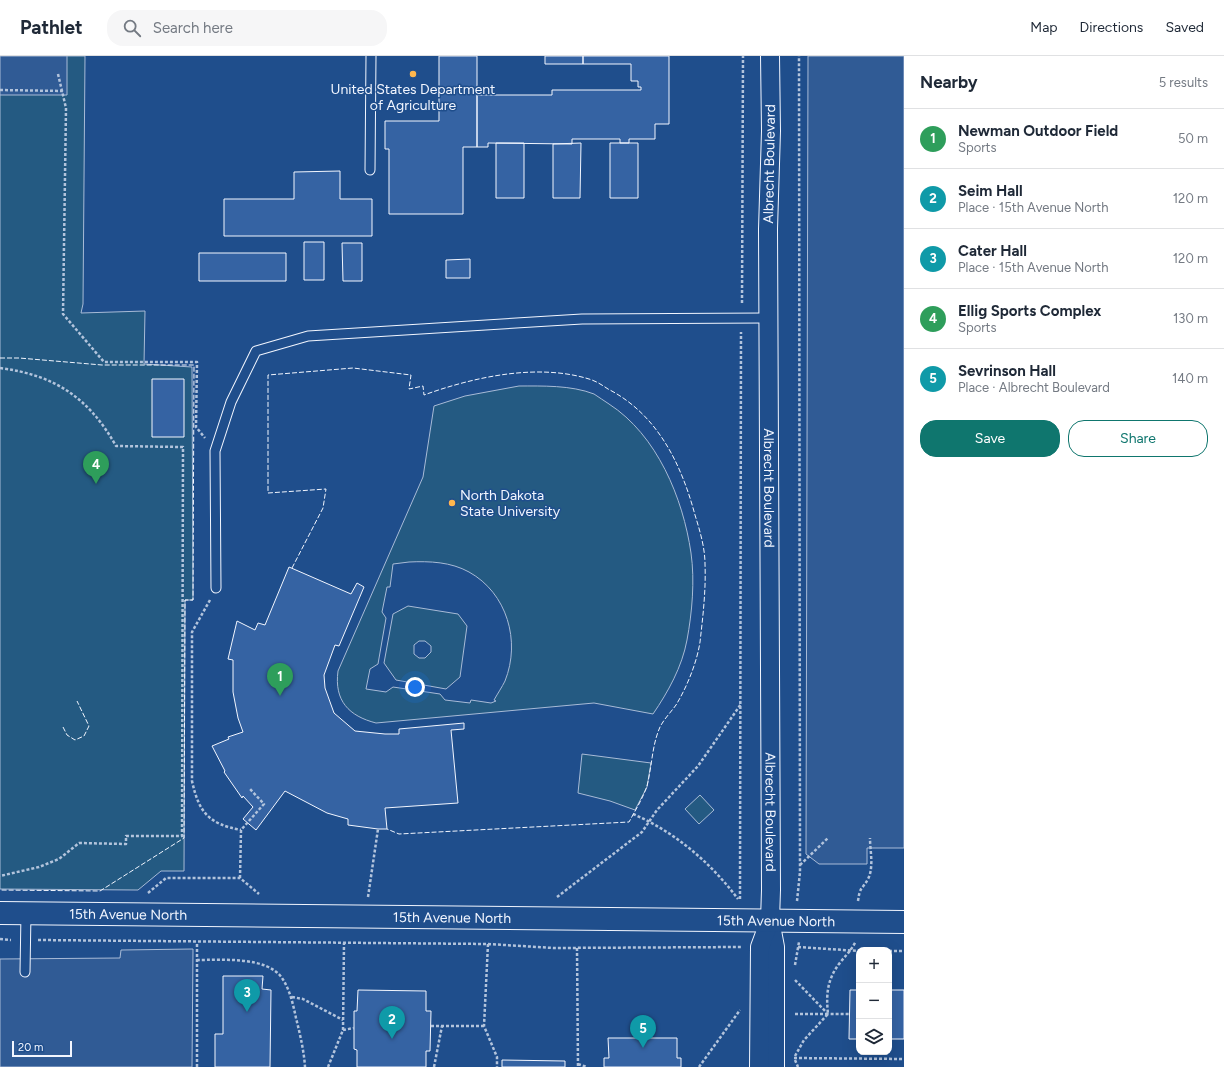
<!DOCTYPE html>
<meta charset="utf-8">
<style>
:root{--surface:#fff;--page:#f6f6f7;--text:#1f2937;--muted:#747a83;--line:#e0e1e3;--accent:#0f766e}
body{margin:0;font-family:Figtree,sans-serif;background:var(--page);color:var(--text)}
.controls{position:absolute;right:12px;bottom:12px;display:grid;overflow:hidden;border-radius:8px;box-shadow:0 4px 16px #0002}
.controls button{width:36px;height:36px;display:grid;place-items:center;padding:0;border:0;border-bottom:1px solid var(--line);background:var(--surface);color:var(--text);font:20px sans-serif}
.scale{position:absolute;left:12px;bottom:10px;width:60px;box-sizing:border-box;padding-left:4px;border:2px solid #f2f6ff;border-top:0;font-size:11px;line-height:14px;white-space:nowrap;color:#f2f6ff;-webkit-text-stroke:3px #1f4e8c;paint-order:stroke}
.you{position:absolute;left:415px;top:631px;width:14px;height:14px;margin:-10px;border:3px solid #fff;border-radius:50%;background:#1a73e8;box-shadow:0 0 0 6px #1a73e833}
.badge{display:grid;place-items:center;width:26px;height:26px;border-radius:50%;background:var(--accent);color:#fff;font-size:13px;font-weight:700}
.pin{position:absolute;translate:-50% -33px;filter:drop-shadow(0 1px 2px #0008)}
.pin::after{content:'';position:absolute;top:21px;width:14px;height:12px;background:inherit;clip-path:polygon(0 0,100% 0,50% 100%)}
.list{margin:0;padding:0;list-style:none}
h2{display:flex;justify-content:space-between;align-items:center;height:52px;margin:0;padding:0 16px;font-size:17px}
h2 small{font-size:13px;font-weight:400;color:var(--muted)}
.list li{display:grid;grid-template-columns:26px 1fr auto;gap:12px;align-items:center;box-sizing:border-box;height:60px;padding:0 16px;border-top:1px solid var(--line)}
.list b{display:block;font-size:15px;white-space:nowrap}
.list p{margin:0;font-size:13px;white-space:nowrap;color:var(--muted)}
.list em{font-size:13px;font-style:normal;color:var(--muted)}
.actions{display:flex;gap:8px;padding:12px 16px}
.actions a{flex:1;padding:9px 0;border:1px solid var(--accent);border-radius:16px;text-align:center;font-size:14px;color:var(--accent)}
.actions .main{background:var(--accent);color:#fff}
.icon{flex:none;width:22px;height:22px;fill:none;stroke:currentColor;stroke-width:2;stroke-linecap:round;stroke-linejoin:round}
.map{position:relative;flex:none;width:904px;height:1011px;overflow:hidden}
header{display:flex;align-items:center;gap:24px;box-sizing:border-box;height:56px;padding:0 20px;background:var(--surface);border-bottom:1px solid var(--line)}
header strong{font-size:19px}
nav{display:flex;gap:22px;margin-inline-start:auto;font-size:14px}
.search{width:280px;height:36px;background:var(--page);display:flex;align-items:center;gap:10px;box-sizing:border-box;padding:0 14px;border-radius:16px;color:var(--muted);font-size:15px}
main{display:flex}
aside{flex:1;background:var(--surface)}
.map>svg:first-child{display:block}
</style>
<header>
<strong>Pathlet</strong>
<div class="search"><svg class="icon" aria-label="search" viewBox="0 0 24 24"><circle cx="10" cy="10" r="6"/><path d="M15 15l6 6"/></svg>Search here</div>
<nav><a>Map</a><a>Directions</a><a>Saved</a></nav>
</header>
<main>
<div class="map">
<svg width="904" height="1011" viewBox="0 0 904 1011">
<rect width="100%" height="100%" fill="#1f4e8c"/>
<!-- green -->
<path fill="#245a82" stroke="#a8bbd7" fill-rule="evenodd" d="M0 0H85L83 248 81 257 145 255 144 308 192 311 193 544H185L184 815H161L138 834 0 833Z
M519 330C542 330 571 329 594 338 599 341 604 345 609 348 657 379 683 442 691 497 695 525 692 557 687 584 682 611 668 636 653 658L594 647 376 667C349 660 334 645 338 615L423 421 434 350 465 340ZM409 506C430 505 451 506 469 516 507 537 521 585 505 625 502 631 498 637 494 644L496 645 491 647 471 644 470 647 445 644 440 638 393 631 386 636 366 633 370 613 378 608 386 562 382 556 387 531H390L393 508Z
M408 550 458 558 467 570 460 621 446 633 396 624 384 607 393 558ZM419 585H425L431 590V596L425 602H419L414 598V589Z
M582 698 651 707 647 731 635 754 610 745 578 737Z
M700 739 714 754 699 768 685 753Z"/>
<!-- parking -->
<path fill="#305b95" stroke="#a8bbd7" d="M0 0H67V39H0Z
M808 0H904V792H867V808H819L806 798Z
M193 893 192 1011H0V903L120 902 121 894Z"/>
<!-- building -->
<path fill="#3563a3" stroke="#f2f6ff" d="M439 0H477V91H463V158H389V93H385V65H439Z
M545 0H583V8H545Z
M583 0H669V68H655V83H629V87H620V83H572V88L488 87V91H477V39H552V34H641V31H638V25H631V8H583Z
M496 87H524V142H496Z
M581 87 580 142H553V88Z
M610 87H638V142H610Z
M340 115V143H372V180H224V143H294V116Z
M304 186H324V224H304Z
M342 187H362V225H343Z
M199 197H286V225H199Z
M470 203V222H446V204Z
M152 323H184V381H152Z
M289 511 351 538 357 527 364 531 339 590 335 589 324 619 325 632 334 657 355 675 385 678H399V673L464 667V673L451 674 458 747 385 752 387 773H378L348 769V763L327 757 285 735 256 774 243 763 253 751 243 740 242 742 224 716 225 715 212 690 229 683 228 681 243 676 238 662 233 636V604L228 603 237 565 255 574 258 567 265 569Z
M223 920H263L262 933 271 934 270 1011H215V978H223Z
M358 934 426 935V955H431L430 995H426V1011H357V994L354 993V955H357Z
M850 934H859V983H849Z
M889 934H904V983H889Z
M608 982H677V1002H681V1011H604V1002H609Z
M502 1004 565 1005V1011H502Z"/>
<g fill="none" stroke-linecap="round" stroke-linejoin="round">
<!-- lane casing -->
<g stroke="#f2f6ff" stroke-width="11">
<path id="lane" d="M370 114 371 0
M216 532 215 395 231 346 256 295 308 280 582 263 769 262
M25 916 26 857"/>
</g>
<!-- street casing -->
<g stroke="#f2f6ff" stroke-width="20">
<g id="street">
<path id="s1" d="M770 0 771 75 768 173 771 834 770 864 775 891V1011"/>
<path d="M759 1011 760 891 770 864"/>
</g>
</g>
<!-- secondary casing -->
<g stroke="#f2f6ff" stroke-width="24">
<g id="secondary">
<path id="s2" d="M0 857 904 866"/>
</g>
</g>
<!-- path -->
<path stroke="#b3c4dc" stroke-width="2.5" stroke-dasharray="3 2" stroke-linecap="butt" d="M58 18 66 52 63 258 104 306H197L196 371 205 382
M0 34 63 35
M742 247 743 0
M0 312C55 319 89 342 116 390L183 391 182 780H126V788L79 787 59 803 39 811 0 820
M210 544 192 576V725C199 757 209 768 241 774
M633 758C675 776 711 807 738 843
M800 809 828 782
M240 822 241 774 264 748 250 733
M148 837 166 822H240L259 838
M368 841 378 773
M557 841 642 776 657 754 698 710 741 648
M740 843 741 276
M797 845 800 816 799 0
M858 845C860 830 862 834 868 823 874 812 870 794 870 782
M0 883 11 884
M38 884 488 888 554 892 741 891
M488 888 484 970 497 1001V1011
M798 891 859 895
M577 892 578 1011
M889 895H904
M197 904C221 904 267 900 282 922 290 934 293 948 296 962 300 978 304 995 305 1011
M795 909 799 886
M795 924 828 958H849
M292 941 303 943 343 964
M795 958H828
M431 970H484
M343 974 354 972
M795 1000 804 984 828 958C826 939 827 924 839 908 845 900 851 895 856 885
M794 1002 904 1003
M795 1004 798 1011
M578 1008 587 1011
M197 1011V886
M328 1011 343 974 344 887
M434 1011 442 970
M699 1011 740 954"/>
<!-- lane -->
<use href="#lane" stroke="#1f4e8c" stroke-width="9"/>
<!-- street -->
<use href="#street" stroke="#1f4e8c" stroke-width="18"/>
<!-- secondary -->
<use href="#secondary" stroke="#1f4e8c" stroke-width="22"/>
<!-- fence -->
<path stroke="#f2f6ff" stroke-width="1" stroke-dasharray="5 2" stroke-linecap="butt" d="M0 302H19L102 309H194L193 544H185L184 782 100 835 0 834
M292 512 323 452 326 433 268 437V319L353 312 411 319 409 333 423 330 424 339C474 321 537 307 589 323 596 325 602 329 608 333 657 358 681 407 695 459 700 475 705 492 705 508 706 534 703 560 700 586 697 606 687 631 676 649 671 656 664 663 660 671 652 689 652 710 647 730 643 742 635 755 629 766L399 778 387 773
M63 671 67 679 75 684 84 680 89 670 77 645"/>
</g>
<!-- markers -->
<g fill="#ffb74d" stroke="#1f4e8c" stroke-width="1.5">
<circle cx="413" cy="18" r="4"/>
<circle cx="452" cy="447" r="4"/>
</g>
<g text-anchor="middle" stroke-width="3" stroke-linejoin="round" paint-order="stroke">
<!-- poi labels -->
<g font-size="14" fill="#f2f6ff" stroke="#1f4e8c">
<text x="413" y="38">United States Department<tspan x="413" dy="16">of Agriculture</tspan></text>
<text x="460" y="444" text-anchor="start">North Dakota<tspan x="460" dy="16">State University</tspan></text>
</g>
<!-- street labels -->
<g font-size="14" fill="#f2f6ff" stroke="#1f4e8c">
<text transform="translate(769 108) rotate(-89)" y="5">Albrecht Boulevard</text>
<text dy="5" stroke="none"><textPath href="#s1" startOffset="432">Albrecht Boulevard</textPath></text>
<text dy="5" stroke="none"><textPath href="#s1" startOffset="756">Albrecht Boulevard</textPath></text>
<text dy="5" stroke="none"><textPath href="#s2" startOffset="128">15th Avenue North</textPath></text>
<text dy="5" stroke="none"><textPath href="#s2" startOffset="452">15th Avenue North</textPath></text>
<text dy="5" stroke="none"><textPath href="#s2" startOffset="776">15th Avenue North</textPath></text>
</g>
</g>
</svg>
<div class="controls">
<button>+</button>
<button>−</button>
<button><svg class="icon" aria-label="layers" viewBox="0 0 24 24"><path d="M12 4l9 5-9 5-9-5zM3 14l9 5 9-5"/></svg></button>
</div>
<div class="scale">20 m</div>
<div class="you"></div>
<div class="pin badge" style="left:280px;top:640px;background:#2e9e5b">1</div>
<div class="pin badge" style="left:392px;top:983px;background:#0f9aa8">2</div>
<div class="pin badge" style="left:247px;top:956px;background:#0f9aa8">3</div>
<div class="pin badge" style="left:96px;top:428px;background:#2e9e5b">4</div>
<div class="pin badge" style="left:643px;top:992px;background:#0f9aa8">5</div>
</div>
<aside>
<h2>Nearby<small>5 results</small></h2>
<ul class="list">
<li><span class="badge" style="background:#2e9e5b">1</span><div><b>Newman Outdoor Field</b><p>Sports</p></div><em>50 m</em></li>
<li><span class="badge" style="background:#0f9aa8">2</span><div><b>Seim Hall</b><p>Place · 15th Avenue North</p></div><em>120 m</em></li>
<li><span class="badge" style="background:#0f9aa8">3</span><div><b>Cater Hall</b><p>Place · 15th Avenue North</p></div><em>120 m</em></li>
<li><span class="badge" style="background:#2e9e5b">4</span><div><b>Ellig Sports Complex</b><p>Sports</p></div><em>130 m</em></li>
<li><span class="badge" style="background:#0f9aa8">5</span><div><b>Sevrinson Hall</b><p>Place · Albrecht Boulevard</p></div><em>140 m</em></li>
</ul>
<div class="actions"><a class="main">Save</a><a>Share</a></div>
</aside>
</main>
